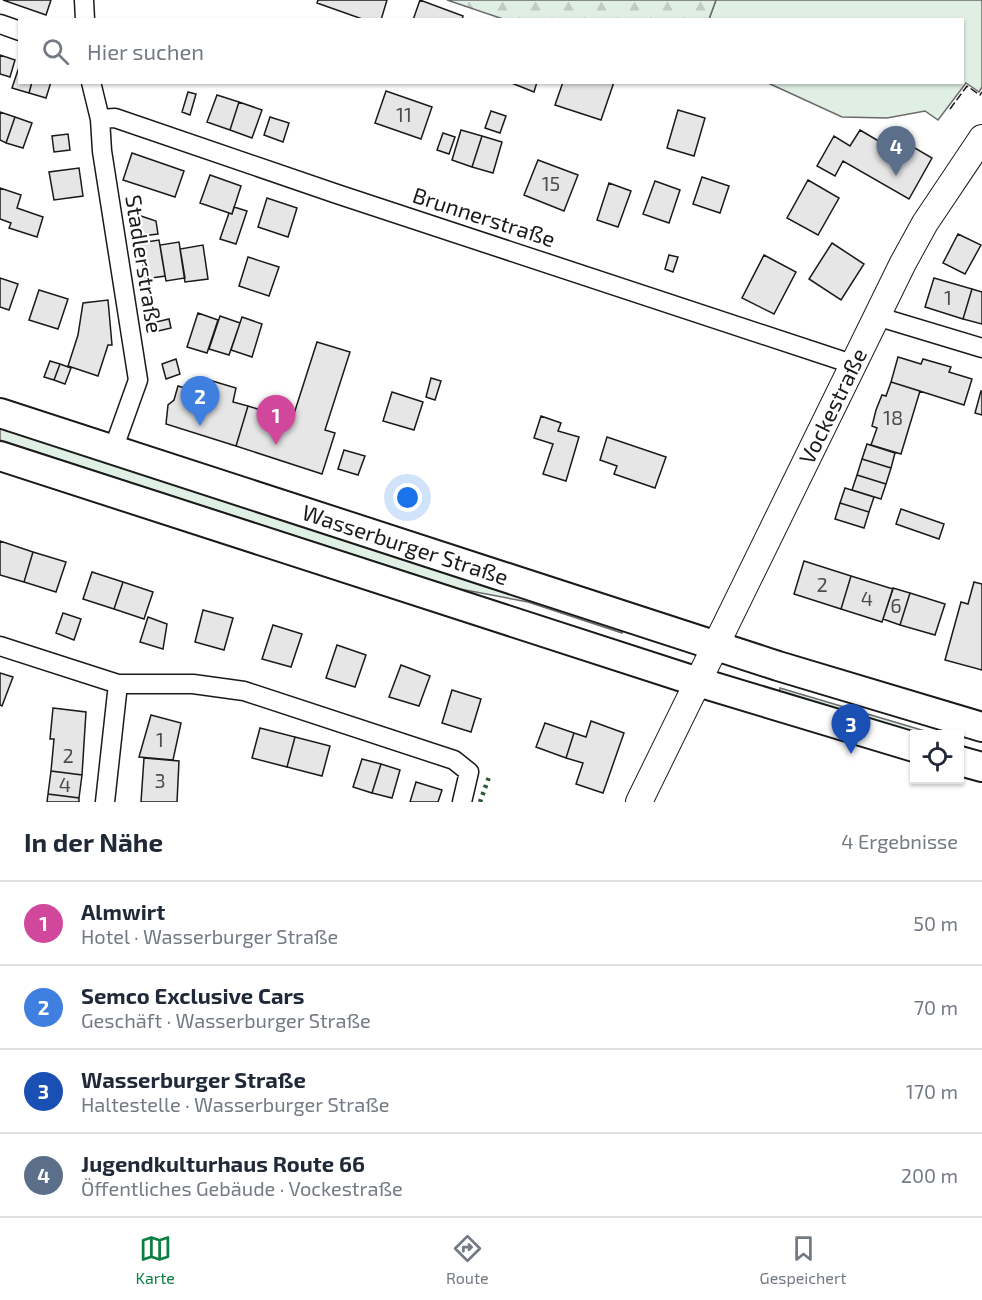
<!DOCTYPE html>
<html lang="de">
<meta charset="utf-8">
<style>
:root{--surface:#fff;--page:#f2f2f3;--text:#1f2937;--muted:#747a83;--line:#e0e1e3;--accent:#0b8043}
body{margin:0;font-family:"Exo 2",sans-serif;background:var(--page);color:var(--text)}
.controls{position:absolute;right:18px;bottom:18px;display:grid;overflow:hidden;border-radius:0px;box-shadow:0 2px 4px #0004}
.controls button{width:54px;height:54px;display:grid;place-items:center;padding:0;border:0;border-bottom:2px solid var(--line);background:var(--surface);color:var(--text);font:30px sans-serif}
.you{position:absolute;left:408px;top:498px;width:21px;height:21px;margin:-15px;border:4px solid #fff;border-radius:50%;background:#1a73e8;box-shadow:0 0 0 9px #1a73e833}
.badge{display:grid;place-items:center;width:39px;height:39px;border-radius:50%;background:var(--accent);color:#fff;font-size:20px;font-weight:700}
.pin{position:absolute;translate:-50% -50px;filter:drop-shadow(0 2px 3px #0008)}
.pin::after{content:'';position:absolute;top:32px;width:21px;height:18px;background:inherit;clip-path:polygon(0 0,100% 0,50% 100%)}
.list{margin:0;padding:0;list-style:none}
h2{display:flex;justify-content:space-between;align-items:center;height:78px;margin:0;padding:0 24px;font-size:26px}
h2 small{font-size:20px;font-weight:400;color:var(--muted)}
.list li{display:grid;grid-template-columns:39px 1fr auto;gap:18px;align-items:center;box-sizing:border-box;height:84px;padding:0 24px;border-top:2px solid var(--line)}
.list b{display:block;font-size:22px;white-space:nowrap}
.list p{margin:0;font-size:20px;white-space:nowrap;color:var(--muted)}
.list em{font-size:20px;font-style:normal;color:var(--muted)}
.icon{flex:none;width:33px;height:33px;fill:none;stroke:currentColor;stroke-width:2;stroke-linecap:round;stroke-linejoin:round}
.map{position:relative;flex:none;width:982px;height:802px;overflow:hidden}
.search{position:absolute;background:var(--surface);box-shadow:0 2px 4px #0004;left:18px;right:18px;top:18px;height:66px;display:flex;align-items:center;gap:15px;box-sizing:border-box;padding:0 21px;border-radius:0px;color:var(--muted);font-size:22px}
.sheet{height:414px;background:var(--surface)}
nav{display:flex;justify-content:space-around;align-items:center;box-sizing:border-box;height:84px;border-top:2px solid var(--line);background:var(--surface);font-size:16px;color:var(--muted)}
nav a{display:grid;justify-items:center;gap:3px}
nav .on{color:var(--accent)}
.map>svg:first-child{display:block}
</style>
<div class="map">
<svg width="982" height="802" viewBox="0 0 982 802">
<defs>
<pattern id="forest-firs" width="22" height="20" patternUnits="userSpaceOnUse" patternTransform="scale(1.5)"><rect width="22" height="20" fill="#e0efe3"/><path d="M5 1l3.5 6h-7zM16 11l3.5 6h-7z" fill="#c0ccc2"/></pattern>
</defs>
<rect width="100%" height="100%" fill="#fff"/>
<!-- grass -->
<path fill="#e0efe3" stroke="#6a6a6a" stroke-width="1.5" d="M716 0H982V87L979 92 966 83 938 120 925 111 887 118 842 117 768 83 962 82V20L709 19Z
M0 427 624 627 622 633 528 602 460 589 0 440Z
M780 688 935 734H919L779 693Z"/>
<!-- forest -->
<path fill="url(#forest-firs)" stroke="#6a6a6a" stroke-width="1.5" d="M447 0H716L709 19H503Z"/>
<!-- building -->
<path fill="#e6e6e6" stroke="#1a1a1a" stroke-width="1.5" d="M3 0H51L46 15Z
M318 0H387L381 20H365L317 3Z
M420 0 463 16 462 20H413Z
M0 55 15 60 10 77 0 74Z
M20 64V82H32L29 93 12 88Z
M32 82H51L46 98 29 93Z
M509 82H537L534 92Z
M563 82H614L601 120 555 105Z
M386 91 432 107 421 139 375 123Z
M188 92 196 94 190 115 182 112Z
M217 95 239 102 230 130 207 122Z
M239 102 262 110 252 138 230 130Z
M678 110 705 118 694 156 667 148Z
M491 111 506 116 500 133 485 128Z
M0 112 15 117 6 143 0 140Z
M15 117 32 123 23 148 6 143Z
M270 117 289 123 283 142 264 135Z
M461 130 482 136 472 167 452 160Z
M860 130 897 152 903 141 932 158 909 199 843 161 835 176 817 166 834 136 850 146Z
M443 133 455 137 449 154 437 150Z
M68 134 70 150 54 152 52 136Z
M482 136 502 142 493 173 472 167Z
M132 153 184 171 175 197 123 180Z
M538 160 578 175 564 211 524 195Z
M79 168 83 196 54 200 49 172Z
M210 175 241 186 232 214 200 203Z
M702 177 729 186 720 213 693 204Z
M808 180 839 198 818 235 787 218Z
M655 181 680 190 669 223 643 214Z
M609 183 631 191 618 227 597 220Z
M0 188 21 195 17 208 43 217 37 237 9 228 11 223 0 219Z
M267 198 297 208 288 237 258 227Z
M234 207 247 211 236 244 220 239 229 213 232 214Z
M138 215 156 221 158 234 142 236Z
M958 234 981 245 965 274 943 263Z
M159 240 165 276 145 279 140 243Z
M179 242 185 278 166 281 160 245Z
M832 243 864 264 841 300 809 279Z
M203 245 208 279 185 282 180 249Z
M669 255 678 257 673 272 665 269Z
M764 255 796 272 774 314 742 298Z
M248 257 279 267 269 296 239 286Z
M0 278 18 284 9 310 0 307Z
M934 278 972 289 963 319 925 307Z
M972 289 982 292V324L963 319Z
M39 290 68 299 58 329 29 320Z
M108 300 112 345H108L98 376 68 366 78 335 83 303Z
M198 313 218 320 207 353 187 347Z
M220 316 240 323 229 355 209 349Z
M242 317 262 324 252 357 231 350Z
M169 319 171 328 158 331 156 322Z
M317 342 350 352 325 430 335 433 322 474 236 446 248 406 292 420Z
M898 357 921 364 923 359 951 367 949 372 972 379 964 405 891 382Z
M176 359 180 374 166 379 162 364Z
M50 361 60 364 54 380 44 377Z
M60 364 71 368 65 384 54 380Z
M431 378 441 381 435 400 426 397Z
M209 380 236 388 233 402 248 406 236 446 166 424 168 405 174 400 178 386 205 394Z
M891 382 920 391 901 454 871 445 877 428 872 426 876 410 882 395 886 396Z
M981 391H982V415L975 413Z
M392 392 423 402 414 430 383 421Z
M541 416 561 423 558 431 579 437 566 481 543 474 553 444 534 438Z
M607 437 666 457 655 488 614 474 617 466 600 460Z
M867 444 895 453 891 468 862 459Z
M344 450 365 456 358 475 338 469Z
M862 459 891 468 886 484 857 475Z
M857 475 886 484 881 499 852 490Z
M845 488 874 497 869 512 840 503Z
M840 503 869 512 864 528 835 519Z
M901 509 944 524 939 539 896 524Z
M0 541 33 552 24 582 0 575Z
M33 552 66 562 56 592 24 582Z
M804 561 851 576 841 609 794 594Z
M92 572 123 582 114 609 83 599Z
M851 576 893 589 882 622 841 609Z
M123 582 153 592 144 619 114 609Z
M974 582 982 584V670L945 660 961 602 968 604Z
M893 588 910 593 900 625 883 619Z
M910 593 945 604 935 635 900 625Z
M203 610 233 618 224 650 195 642Z
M63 613 81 619 74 640 56 633Z
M148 617 167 624 163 649 140 642Z
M273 625 302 634 291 667 262 659Z
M337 645 366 655 355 687 326 678Z
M401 665 430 676 419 706 389 697Z
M0 673 13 677 2 706 0 705Z
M452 690 481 699 471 732 442 723Z
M53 708 86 712 82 775 51 771 54 739H50Z
M151 715 181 723 173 760 139 757Z
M591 721 624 733 603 793 576 784 583 763 566 758 574 733 586 737Z
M545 723 574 733 566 758 536 747Z
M260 728 295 737 287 767 252 758Z
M295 737 330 746 322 776 287 767Z
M144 758 179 761 177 802H141Z
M362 759 381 764 372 793 353 787Z
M381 764 400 770 392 798 372 793Z
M51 771 82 775 79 798 48 794Z
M416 782 442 790 438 802H410Z
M48 794 79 798V802H47Z"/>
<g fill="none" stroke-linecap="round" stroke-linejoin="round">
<!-- street casing -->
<g stroke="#1a1a1a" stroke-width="21">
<path id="street" d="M84 0 85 20
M0 24 20 31
M91 82 100 119 102 151 138 380 113 450
M100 119 115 118 337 194 852 364
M876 316 982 348
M0 646 118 684H193L244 691 454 760 469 772 462 802
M105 802 118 684"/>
</g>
<!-- secondary casing -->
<g stroke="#1a1a1a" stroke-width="28">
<g id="secondary">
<path id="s1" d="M639 802 903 263 925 223 982 138"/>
</g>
</g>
<!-- primary casing -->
<g stroke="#1a1a1a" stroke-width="32">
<g id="primary">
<path id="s2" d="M0 413 778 666 982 727"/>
<path d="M0 456 698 682 914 747"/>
<path d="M960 761 982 767"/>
</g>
</g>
<!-- street -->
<use href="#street" stroke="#fff" stroke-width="18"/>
<!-- secondary -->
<use href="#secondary" stroke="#fff" stroke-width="26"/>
<!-- primary -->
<use href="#primary" stroke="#fff" stroke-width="28"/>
<!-- hedge -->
<path stroke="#2b5a34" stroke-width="4.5" stroke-dasharray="3 4.5" stroke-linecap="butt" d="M480 802 489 777"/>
<!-- fence -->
<path stroke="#1a1a1a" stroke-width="1.5" stroke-dasharray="8 3" stroke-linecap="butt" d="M950 109 967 86 980 95 982 92"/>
</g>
<g text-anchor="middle" stroke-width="4.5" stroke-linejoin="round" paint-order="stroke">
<!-- number labels -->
<g font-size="20" fill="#4d4d4d">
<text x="404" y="122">11</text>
<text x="551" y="191">15</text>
<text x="948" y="305">1</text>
<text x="893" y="425">18</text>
<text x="822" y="592">2</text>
<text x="867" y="606">4</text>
<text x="896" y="613">6</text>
<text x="160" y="747">1</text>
<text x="68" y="763">2</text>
<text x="160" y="788">3</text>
<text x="65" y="792">4</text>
</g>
<!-- street labels -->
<g font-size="22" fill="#1a1a1a" stroke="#fff">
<text transform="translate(484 217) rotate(18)" y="8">Brunnerstraße</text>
<text transform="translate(144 264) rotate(81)" y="8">Stadlerstraße</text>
<text dy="8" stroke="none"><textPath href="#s1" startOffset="441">Vockestraße</textPath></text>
<text dy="8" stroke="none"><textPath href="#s2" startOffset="426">Wasserburger Straße</textPath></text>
</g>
</g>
</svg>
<div class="controls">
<button><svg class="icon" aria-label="locate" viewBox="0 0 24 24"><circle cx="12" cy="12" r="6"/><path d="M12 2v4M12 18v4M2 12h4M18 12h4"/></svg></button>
</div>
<div class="you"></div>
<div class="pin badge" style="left:276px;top:445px;background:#d1479c">1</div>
<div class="pin badge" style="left:200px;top:426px;background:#3f7fe0">2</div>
<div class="pin badge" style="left:851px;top:754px;background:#1a4fb4">3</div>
<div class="pin badge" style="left:896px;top:176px;background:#5c6f8a">4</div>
<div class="search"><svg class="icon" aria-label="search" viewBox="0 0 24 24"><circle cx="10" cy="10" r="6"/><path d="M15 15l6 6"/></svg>Hier suchen</div>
</div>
<section class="sheet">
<h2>In der Nähe<small>4 Ergebnisse</small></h2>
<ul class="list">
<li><span class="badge" style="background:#d1479c">1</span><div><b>Almwirt</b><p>Hotel · Wasserburger Straße</p></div><em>50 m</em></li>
<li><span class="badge" style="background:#3f7fe0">2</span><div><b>Semco Exclusive Cars</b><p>Geschäft · Wasserburger Straße</p></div><em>70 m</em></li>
<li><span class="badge" style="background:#1a4fb4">3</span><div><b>Wasserburger Straße</b><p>Haltestelle · Wasserburger Straße</p></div><em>170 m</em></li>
<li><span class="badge" style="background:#5c6f8a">4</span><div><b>Jugendkulturhaus Route 66</b><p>Öffentliches Gebäude · Vockestraße</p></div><em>200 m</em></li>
</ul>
</section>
<nav>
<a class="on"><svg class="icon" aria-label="map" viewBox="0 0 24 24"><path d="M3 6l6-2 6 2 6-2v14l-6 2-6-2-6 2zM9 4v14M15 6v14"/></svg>Karte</a>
<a><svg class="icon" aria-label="directions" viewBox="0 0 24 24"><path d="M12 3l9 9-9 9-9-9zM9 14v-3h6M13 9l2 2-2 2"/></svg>Route</a>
<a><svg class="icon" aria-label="saved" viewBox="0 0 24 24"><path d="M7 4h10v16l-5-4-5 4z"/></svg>Gespeichert</a>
</nav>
